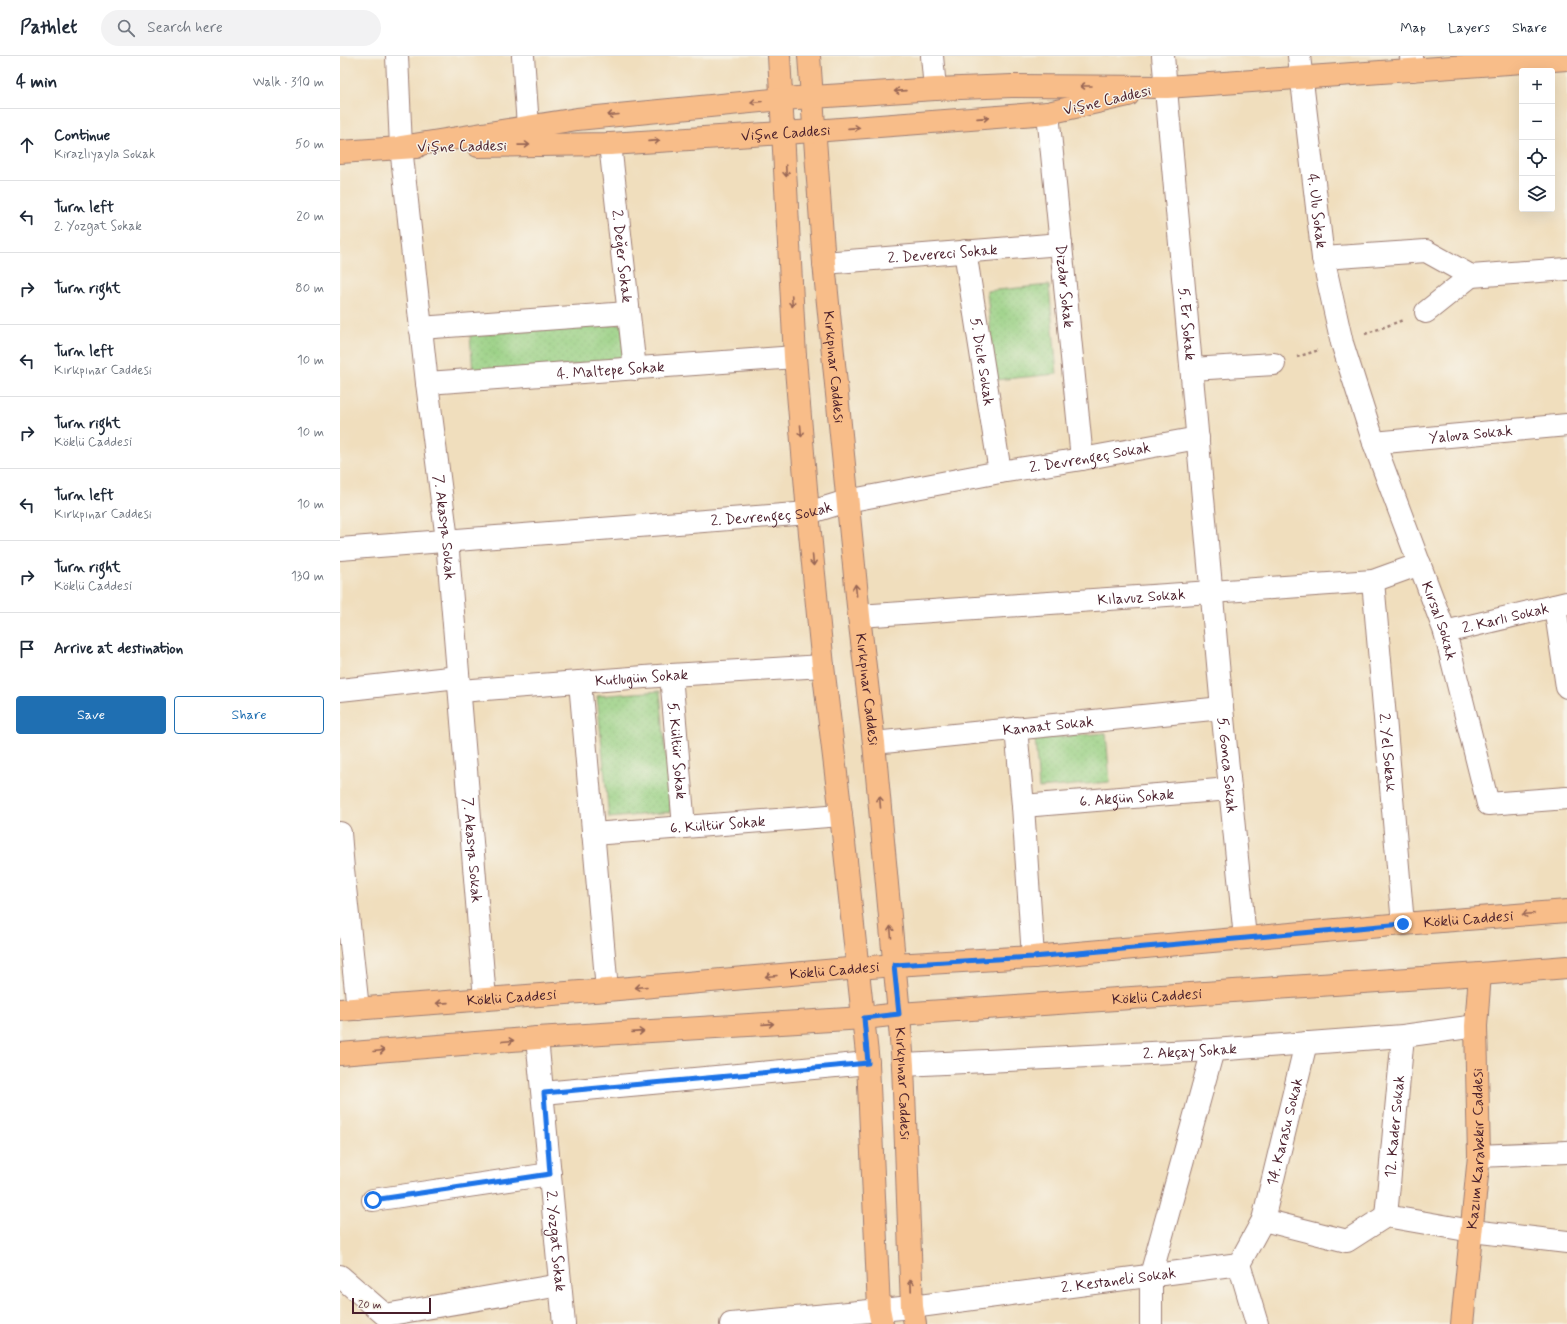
<!DOCTYPE html>
<meta charset="utf-8">
<style>
:root{--surface:#fff;--page:#f2f2f3;--text:#1f2937;--muted:#747a83;--line:#e0e1e3;--accent:#1f6fb2}
body{margin:0;font-family:Mynerve,sans-serif;background:var(--page);color:var(--text)}
.controls{position:absolute;right:12px;top:12px;display:grid;overflow:hidden;border-radius:4px;box-shadow:0 4px 16px #0002}
.controls button{width:36px;height:36px;display:grid;place-items:center;padding:0;border:0;border-bottom:1px solid var(--line);background:var(--surface);color:var(--text);font:20px sans-serif}
.scale{position:absolute;left:12px;bottom:10px;width:79px;box-sizing:border-box;padding-left:4px;border:2px solid #4a1f2b;border-top:0;font-size:11px;line-height:14px;white-space:nowrap;color:#4a1f2b;-webkit-text-stroke:3px #f7f3e8;paint-order:stroke}
.stop{position:absolute;width:12px;height:12px;margin:-9px;border:3px solid #1a73e8;border-radius:50%;background:#fff}
.stop.end{background:#1a73e8;border-color:#fff;box-shadow:0 1px 4px #0008}
.list{margin:0;padding:0;list-style:none}
h2{display:flex;justify-content:space-between;align-items:center;height:52px;margin:0;padding:0 16px;font-size:17px}
h2 small{font-size:13px;font-weight:400;color:var(--muted)}
.list li{display:grid;grid-template-columns:26px 1fr auto;gap:12px;align-items:center;box-sizing:border-box;height:72px;padding:0 16px;border-top:1px solid var(--line)}
.list b{display:block;font-size:15px;white-space:nowrap}
.list p{margin:0;font-size:13px;white-space:nowrap;color:var(--muted)}
.list em{font-size:13px;font-style:normal;color:var(--muted)}
.actions{display:flex;gap:8px;padding:12px 16px}
.actions a{flex:1;padding:9px 0;border:1px solid var(--accent);border-radius:4px;text-align:center;font-size:14px;color:var(--accent)}
.actions .main{background:var(--accent);color:#fff}
.icon{flex:none;width:22px;height:22px;fill:none;stroke:currentColor;stroke-width:2;stroke-linecap:round;stroke-linejoin:round}
.map{position:relative;flex:none;width:1227px;height:1268px;overflow:hidden}
header{display:flex;align-items:center;gap:24px;box-sizing:border-box;height:56px;padding:0 20px;background:var(--surface);border-bottom:1px solid var(--line)}
header strong{font-size:19px}
nav{display:flex;gap:22px;margin-inline-start:auto;font-size:14px}
.search{width:280px;height:36px;background:var(--page);display:flex;align-items:center;gap:10px;box-sizing:border-box;padding:0 14px;border-radius:22px;color:var(--muted);font-size:15px}
main{display:flex}
aside{flex:1;background:var(--surface)}
.map>svg:first-child{display:block}
</style>
<header>
<strong>Pathlet</strong>
<div class="search"><svg class="icon" aria-label="search" viewBox="0 0 24 24"><circle cx="10" cy="10" r="6"/><path d="M15 15l6 6"/></svg>Search here</div>
<nav><a>Map</a><a>Layers</a><a>Share</a></nav>
</header>
<main>
<aside>
<h2>4 min<small>Walk · 310 m</small></h2>
<ul class="list">
<li><svg class="icon" aria-label="ahead" viewBox="0 0 24 24"><path d="M12 20V5M6 11l6-6 6 6"/></svg><div><b>Continue</b><p>Kirazlıyayla Sokak</p></div><em>50 m</em></li>
<li><svg class="icon" aria-label="left" viewBox="0 0 24 24"><path d="M17 20v-9H6M10 6l-5 5 5 5"/></svg><div><b>Turn left</b><p>2. Yozgat Sokak</p></div><em>20 m</em></li>
<li><svg class="icon" aria-label="right" viewBox="0 0 24 24"><path d="M7 20v-9h11M14 6l5 5-5 5"/></svg><div><b>Turn right</b></div><em>80 m</em></li>
<li><svg class="icon" aria-label="left" viewBox="0 0 24 24"><path d="M17 20v-9H6M10 6l-5 5 5 5"/></svg><div><b>Turn left</b><p>Kırkpınar Caddesi</p></div><em>10 m</em></li>
<li><svg class="icon" aria-label="right" viewBox="0 0 24 24"><path d="M7 20v-9h11M14 6l5 5-5 5"/></svg><div><b>Turn right</b><p>Köklü Caddesi</p></div><em>10 m</em></li>
<li><svg class="icon" aria-label="left" viewBox="0 0 24 24"><path d="M17 20v-9H6M10 6l-5 5 5 5"/></svg><div><b>Turn left</b><p>Kırkpınar Caddesi</p></div><em>10 m</em></li>
<li><svg class="icon" aria-label="right" viewBox="0 0 24 24"><path d="M7 20v-9h11M14 6l5 5-5 5"/></svg><div><b>Turn right</b><p>Köklü Caddesi</p></div><em>130 m</em></li>
<li><svg class="icon" aria-label="arrive" viewBox="0 0 24 24"><path d="M6 21V4h12l-3 4 3 4H6"/></svg><div><b>Arrive at destination</b></div></li>
</ul>
<div class="actions"><a class="main">Save</a><a>Share</a></div>
</aside>
<div class="map">
<svg width="1227" height="1268" viewBox="0 0 1227 1268">
<defs>
<pattern id="grass-dots" width="8" height="8" patternUnits="userSpaceOnUse"><rect width="8" height="8" fill="#98d083"/><path d="M2 2h.1M6 6h.1" fill="none" stroke="#84b271" stroke-width="1.8" stroke-linecap="round"/></pattern>
</defs>
<rect width="100%" height="100%" fill="#f7f3e8"/>
<filter id="ink" filterUnits="userSpaceOnUse"><feTurbulence type="fractalNoise" baseFrequency=".025" numOctaves="2"/><feDisplacementMap in="SourceGraphic" scale="8" xChannelSelector="R" yChannelSelector="G"/><feConvolveMatrix kernelMatrix="1 2 1 2 8 2 1 2 1" color-interpolation-filters="sRGB"/></filter>
<filter id="wash" filterUnits="userSpaceOnUse"><feTurbulence type="fractalNoise" baseFrequency=".012" numOctaves="4" result="noise"/><feDisplacementMap in="SourceGraphic" scale="16" xChannelSelector="R" yChannelSelector="G"/><feGaussianBlur stdDeviation="0.9" result="paint"/><feColorMatrix in="noise" values="0 0 0 0 0 0 0 0 0 0 0 0 0 0 0 0 0 1.4 0 .05"/><feComposite in="paint" operator="in"/></filter>
<g filter="url(#wash)">
<rect width="100%" height="100%" fill="#f0debd"/>
<!-- grass -->
<path fill="url(#grass-dots)" stroke="#717857" d="M709 229 717 318 655 324 647 235Z
M282 268 285 305 133 317 130 279Z
M320 635 331 756 269 762 257 640Z
M766 677 770 726 699 732 695 683Z"/>
</g>
<g filter="url(#ink)">
<g fill="none" stroke-linecap="round" stroke-linejoin="round">
<!-- minor casing -->
<g stroke="#9d7e74" stroke-width="24">
<g id="minor">
<path id="s1" d="M57 0 61 91 87 327 107 484 145 943"/>
<path d="M183 0 188 70"/>
<path d="M592 0 595 33"/>
<path id="s2" d="M823 0 882 652 905 882"/>
<path id="s3" d="M959 0 983 202 1002 287 1034 387 1105 576 1148 748 1227 742"/>
<path d="M1071 0 1072 14"/>
<path id="s4" d="M708 57 742 403"/>
<path id="s5" d="M270 88 295 313"/>
<path id="s6" d="M625 195 660 416"/>
<path d="M983 202 1086 195 1131 220 1227 213"/>
<path id="s7" d="M484 207 721 188"/>
<path d="M1086 256 1131 220"/>
<path d="M80 272 288 257"/>
<path d="M852 313 934 308"/>
<path id="s8" d="M87 327 455 301"/>
<path id="s9" d="M1034 387 1227 369"/>
<path id="s10" d="M0 493 468 457 507 445 660 416 742 403 858 382"/>
<path id="s11" d="M1033 525 1063 868"/>
<path d="M1215 550 1227 631"/>
<path id="s12" d="M519 560 1033 525 1080 508"/>
<path id="s13" d="M1105 576 1227 547"/>
<path id="s14" d="M331 619 344 771"/>
<path d="M240 626 267 934"/>
<path d="M0 634 118 621"/>
<path id="s15" d="M120 635 331 619 483 610"/>
<path d="M676 672 683 750 693 901"/>
<path id="s16" d="M534 687 882 652"/>
<path id="s17" d="M683 750 890 733"/>
<path d="M0 777 3 813 18 953"/>
<path id="s18" d="M253 778 501 759"/>
<path id="s19" d="M197 982 224 1268"/>
<path id="s20" d="M563 1009 873 994 1063 980 1136 970"/>
<path d="M203 1037 528 1007"/>
<path d="M1139 1100 1227 1096"/>
<path d="M33 1144 210 1118"/>
<path id="s21" d="M1046 1160 1063 980"/>
<path id="s22" d="M923 1164 966 987"/>
<path d="M899 1208 917 1268"/>
<path d="M0 1220 45 1259 220 1229"/>
<path id="s23" d="M391 1268 572 1251 899 1208 923 1164 1007 1185 1046 1160 1132 1175 1227 1186"/>
<path d="M811 1268V1219L873 994"/>
</g>
</g>
<!-- major casing -->
<g stroke="#9d7e74" stroke-width="24">
<g id="major">
<path d="M439 0 455 301 468 457 483 610 501 759 528 1007 539 1253 542 1268"/>
<path id="s24" d="M469 0 484 207 519 560 534 687 559 958 563 1009 572 1251 575 1268"/>
<path id="s25" d="M138 90 270 88 474 75 708 57 788 39"/>
<path d="M61 91 237 63 442 43 595 33 672 30 827 31 1227 3"/>
<path d="M0 96 76 91"/>
<path id="s26" d="M0 954 267 934 554 909 693 901 1063 868 1227 855"/>
<path id="s27" d="M0 998 197 982 524 962 559 958 1140 918 1227 911"/>
<path id="s28" d="M1122 1268 1139 1100 1136 970 1140 918"/>
</g>
</g>
<!-- path -->
<path stroke="#9d7e74" stroke-width="2.5" stroke-dasharray="3 3" stroke-linecap="butt" d="M1025 278 1063 264
M957 301 979 294"/>
<!-- minor -->
<use href="#minor" stroke="#fff" stroke-width="22"/>
<!-- major -->
<use href="#major" stroke="#f8bd89" stroke-width="22"/>
</g>
<!-- one-way arrows -->
<defs><path id="oneway-shaft" d="M-6 0H5M1.5-3L5.5 0L1.5 3" fill="none" stroke-width="1.6" stroke-linecap="round" stroke-linejoin="round"/></defs>
<g stroke="#986655">
<use href="#oneway-shaft" transform="translate(746 30) rotate(-180)"/>
<use href="#oneway-shaft" transform="translate(560 35) rotate(176)"/>
<use href="#oneway-shaft" transform="translate(416 46) rotate(175)"/>
<use href="#oneway-shaft" transform="translate(273 59) rotate(175)"/>
<use href="#oneway-shaft" transform="translate(643 62) rotate(-4)"/>
<use href="#oneway-shaft" transform="translate(514 72) rotate(-4)"/>
<use href="#oneway-shaft" transform="translate(314 85) rotate(-4)"/>
<use href="#oneway-shaft" transform="translate(184 89) rotate(-1)"/>
<use href="#oneway-shaft" transform="translate(446 115) rotate(87)"/>
<use href="#oneway-shaft" transform="translate(452 245) rotate(87)"/>
<use href="#oneway-shaft" transform="translate(461 375) rotate(85)"/>
<use href="#oneway-shaft" transform="translate(473 504) rotate(85)"/>
<use href="#oneway-shaft" transform="translate(516 534) rotate(-96)"/>
<use href="#oneway-shaft" transform="translate(540 746) rotate(-95)"/>
<use href="#oneway-shaft" transform="translate(1188 858) rotate(175)"/>
<use href="#oneway-shaft" transform="translate(551 876) rotate(-95)"/>
<use href="#oneway-shaft" transform="translate(431 920) rotate(175)"/>
<use href="#oneway-shaft" transform="translate(301 931) rotate(175)"/>
<use href="#oneway-shaft" transform="translate(102 947) rotate(176)"/>
<use href="#oneway-shaft" transform="translate(428 968) rotate(-4)"/>
<use href="#oneway-shaft" transform="translate(298 976) rotate(-4)"/>
<use href="#oneway-shaft" transform="translate(168 985) rotate(-5)"/>
<use href="#oneway-shaft" transform="translate(39 995) rotate(-5)"/>
<use href="#oneway-shaft" transform="translate(571 1229) rotate(-92)"/>
</g>
</g>
<g fill="none" stroke-linecap="round" stroke-linejoin="round" filter="url(#ink)">
<!-- route -->
<path stroke="#1a73e8" stroke-width="5" d="M33 1144 210 1118 204 1037 528 1007 524 962 559 958 554 909 693 901 1063 868"/>
</g>
<g text-anchor="middle" stroke-width="3" stroke-linejoin="round" paint-order="stroke">
<!-- street labels -->
<g font-size="15" fill="#4a1f2b" stroke="#f7f3e8">
<text transform="translate(767 44) rotate(-13)" y="5">Vişne Caddesi</text>
<text dy="5" stroke="none"><textPath href="#s25" startOffset="308">Vişne Caddesi</textPath></text>
<text transform="translate(122 90) rotate(-1)" y="5">Vişne Caddesi</text>
<text dy="5" stroke="none"><textPath href="#s3" startOffset="156">4. Ulu Sokak</textPath></text>
<text dy="5" stroke="none"><textPath href="#s7" startOffset="119">2. Devereci Sokak</textPath></text>
<text dy="5" stroke="none"><textPath href="#s5" startOffset="113">2. Değer Sokak</textPath></text>
<text dy="5" stroke="none"><textPath href="#s4" startOffset="174">Dizdar Sokak</textPath></text>
<text dy="5" stroke="none"><textPath href="#s2" startOffset="269">5. Er Sokak</textPath></text>
<text dy="5" stroke="none"><textPath href="#s6" startOffset="112">5. Dicle Sokak</textPath></text>
<text dy="5" stroke="none"><textPath href="#s24" startOffset="312">Kırkpınar Caddesi</textPath></text>
<text dy="5" stroke="none"><textPath href="#s8" startOffset="184">4. Maltepe Sokak</textPath></text>
<text dy="5" stroke="none"><textPath href="#s9" startOffset="97">Yalova Sokak</textPath></text>
<text dy="5" stroke="none"><textPath href="#s10" startOffset="757">2. Devrengeç Sokak</textPath></text>
<text dy="5" stroke="none"><textPath href="#s10" startOffset="433">2. Devrengeç Sokak</textPath></text>
<text dy="5" stroke="none"><textPath href="#s1" startOffset="474">7. Akasya Sokak</textPath></text>
<text dy="5" stroke="none"><textPath href="#s12" startOffset="283">Kılavuz Sokak</textPath></text>
<text dy="5" stroke="none"><textPath href="#s13" startOffset="62">2. Karlı Sokak</textPath></text>
<text dy="5" stroke="none"><textPath href="#s3" startOffset="585">Kırsal Sokak</textPath></text>
<text dy="5" stroke="none"><textPath href="#s15" startOffset="182">Kutlugün Sokak</textPath></text>
<text dy="5" stroke="none"><textPath href="#s24" startOffset="636">Kırkpınar Caddesi</textPath></text>
<text dy="5" stroke="none"><textPath href="#s16" startOffset="175">Kanaat Sokak</textPath></text>
<text dy="5" stroke="none"><textPath href="#s14" startOffset="76">5. Kültür Sokak</textPath></text>
<text dy="5" stroke="none"><textPath href="#s11" startOffset="172">2. Yel Sokak</textPath></text>
<text dy="5" stroke="none"><textPath href="#s2" startOffset="712">5. Gonca Sokak</textPath></text>
<text dy="5" stroke="none"><textPath href="#s17" startOffset="104">6. Akgün Sokak</textPath></text>
<text dy="5" stroke="none"><textPath href="#s18" startOffset="125">6. Kültür Sokak</textPath></text>
<text dy="5" stroke="none"><textPath href="#s1" startOffset="798">7. Akasya Sokak</textPath></text>
<text dy="5" stroke="none"><textPath href="#s26" startOffset="1132">Köklü Caddesi</textPath></text>
<text dy="5" stroke="none"><textPath href="#s26" startOffset="496">Köklü Caddesi</textPath></text>
<text dy="5" stroke="none"><textPath href="#s27" startOffset="819">Köklü Caddesi</textPath></text>
<text dy="5" stroke="none"><textPath href="#s26" startOffset="172">Köklü Caddesi</textPath></text>
<text dy="5" stroke="none"><textPath href="#s20" startOffset="287">2. Akçay Sokak</textPath></text>
<text dy="5" stroke="none"><textPath href="#s24" startOffset="1032">Kırkpınar Caddesi</textPath></text>
<text dy="5" stroke="none"><textPath href="#s21" startOffset="90">12. Kader Sokak</textPath></text>
<text dy="5" stroke="none"><textPath href="#s22" startOffset="91">14. Karasu Sokak</textPath></text>
<text dy="5" stroke="none"><textPath href="#s28" startOffset="176">Kazım Karabekir Caddesi</textPath></text>
<text dy="5" stroke="none"><textPath href="#s19" startOffset="204">2. Yozgat Sokak</textPath></text>
<text dy="5" stroke="none"><textPath href="#s23" startOffset="390">2. Kestaneli Sokak</textPath></text>
</g>
</g>
</svg>
<div class="controls">
<button>+</button>
<button>−</button>
<button><svg class="icon" aria-label="locate" viewBox="0 0 24 24"><circle cx="12" cy="12" r="6"/><path d="M12 2v4M12 18v4M2 12h4M18 12h4"/></svg></button>
<button><svg class="icon" aria-label="layers" viewBox="0 0 24 24"><path d="M12 4l9 5-9 5-9-5zM3 14l9 5 9-5"/></svg></button>
</div>
<div class="scale">20 m</div>
<div class="stop" style="left:33px;top:1144px"></div>
<div class="stop end" style="left:1063px;top:868px"></div>
</div>
</main>
